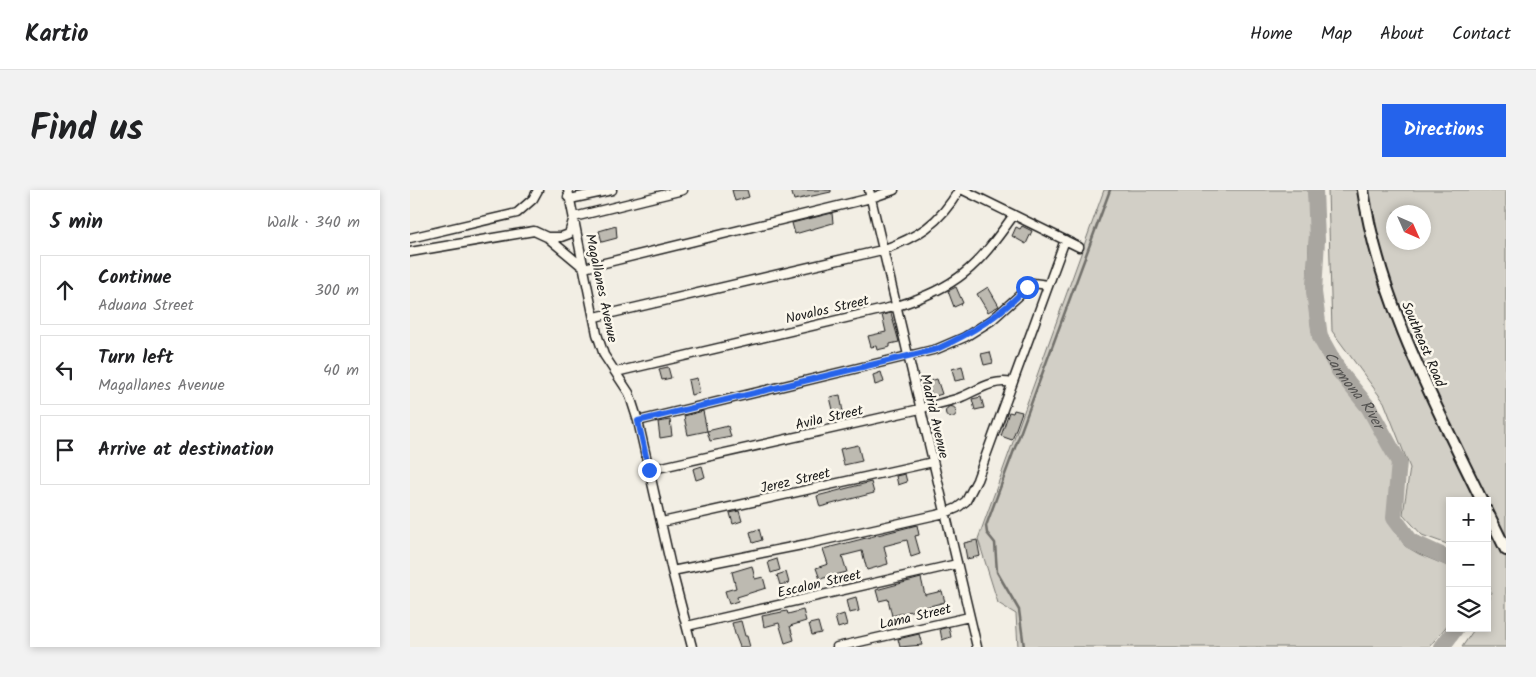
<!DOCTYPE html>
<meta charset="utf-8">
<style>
:root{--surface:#fff;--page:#f2f2f2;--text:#202124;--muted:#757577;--line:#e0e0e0;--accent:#2563eb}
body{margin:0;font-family:Kalam,sans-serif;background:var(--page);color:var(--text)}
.controls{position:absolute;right:15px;bottom:15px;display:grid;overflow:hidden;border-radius:0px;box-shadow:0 2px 8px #0003}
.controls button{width:45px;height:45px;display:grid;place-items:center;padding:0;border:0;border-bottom:1px solid var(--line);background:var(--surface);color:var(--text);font:25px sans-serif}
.compass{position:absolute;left:976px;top:15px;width:45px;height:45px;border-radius:50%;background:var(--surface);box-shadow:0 2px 8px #0003;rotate:135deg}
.stop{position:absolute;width:15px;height:15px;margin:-11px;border:4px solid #2563eb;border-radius:50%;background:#fff}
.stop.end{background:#2563eb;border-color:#fff;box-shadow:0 1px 5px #0008}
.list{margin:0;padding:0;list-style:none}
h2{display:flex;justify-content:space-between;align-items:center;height:65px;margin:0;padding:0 20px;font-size:21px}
h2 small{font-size:16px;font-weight:400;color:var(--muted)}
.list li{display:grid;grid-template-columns:32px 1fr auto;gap:15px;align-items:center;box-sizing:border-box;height:70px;margin:0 10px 10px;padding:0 10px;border:1px solid var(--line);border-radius:0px}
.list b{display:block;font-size:19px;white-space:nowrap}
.list p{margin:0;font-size:16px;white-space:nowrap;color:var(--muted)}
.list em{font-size:16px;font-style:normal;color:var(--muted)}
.icon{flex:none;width:28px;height:28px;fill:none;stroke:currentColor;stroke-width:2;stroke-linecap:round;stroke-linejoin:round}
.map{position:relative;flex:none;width:1096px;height:457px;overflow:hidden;border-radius:0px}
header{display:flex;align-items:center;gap:30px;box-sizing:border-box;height:70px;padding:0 25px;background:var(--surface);border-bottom:1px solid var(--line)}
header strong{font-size:24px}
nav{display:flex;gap:28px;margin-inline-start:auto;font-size:18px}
.intro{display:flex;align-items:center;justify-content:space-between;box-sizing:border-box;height:120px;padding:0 30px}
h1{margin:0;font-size:35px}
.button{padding:12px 22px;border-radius:0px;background:var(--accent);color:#fff;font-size:18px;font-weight:700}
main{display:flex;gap:30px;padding:0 30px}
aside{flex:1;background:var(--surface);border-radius:0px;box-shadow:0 2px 8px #0003}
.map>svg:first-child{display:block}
</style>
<header>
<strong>Kartio</strong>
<nav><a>Home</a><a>Map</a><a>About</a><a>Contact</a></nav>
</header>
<div class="intro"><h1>Find us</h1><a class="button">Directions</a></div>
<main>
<aside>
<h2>5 min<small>Walk · 340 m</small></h2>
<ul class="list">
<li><svg class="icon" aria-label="ahead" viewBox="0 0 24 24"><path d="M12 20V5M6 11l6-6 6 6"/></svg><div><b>Continue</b><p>Aduana Street</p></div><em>300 m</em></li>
<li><svg class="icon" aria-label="left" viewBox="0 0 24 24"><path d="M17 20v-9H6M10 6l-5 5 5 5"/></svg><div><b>Turn left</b><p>Magallanes Avenue</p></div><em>40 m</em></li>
<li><svg class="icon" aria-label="arrive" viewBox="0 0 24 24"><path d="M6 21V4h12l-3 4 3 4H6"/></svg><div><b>Arrive at destination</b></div></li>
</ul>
</aside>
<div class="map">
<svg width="1096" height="457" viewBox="0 0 1096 457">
<rect width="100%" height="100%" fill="#f2eee4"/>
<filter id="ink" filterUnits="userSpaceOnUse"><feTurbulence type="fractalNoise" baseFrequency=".02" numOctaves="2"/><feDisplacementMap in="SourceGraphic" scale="10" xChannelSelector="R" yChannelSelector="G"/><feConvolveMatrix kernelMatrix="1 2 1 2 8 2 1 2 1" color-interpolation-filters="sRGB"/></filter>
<g filter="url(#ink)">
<!-- green -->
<path fill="#d2cfc6" stroke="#777671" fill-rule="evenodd" d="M694 0H898L900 35 897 95 902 142 922 180 951 216 984 274 979 330 995 356 1009 364 1040 377V432L1019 457H608L606 424 588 413 568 349Z
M918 0H1096V457H1052L1065 438H1077V420L1081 402 1077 384V311H1040V355L1012 345 993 324 1000 278 974 212 922 141ZM984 22H1014V52H984Z"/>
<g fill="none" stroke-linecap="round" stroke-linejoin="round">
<!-- stream -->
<path stroke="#716f6b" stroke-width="2.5" d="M614 457 609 420 587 382 585 353 577 343 576 336 700 0"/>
<!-- river -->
<g stroke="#a9a6a0" stroke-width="16">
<path id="s1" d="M905 0 907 50 904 102 910 147 929 181 959 218 989 272 984 328 1001 351 1040 369"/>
<path d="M1032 457 1046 438"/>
</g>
</g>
<!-- building -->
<path fill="#bdbab1" stroke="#1c1c1c" d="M322 0H337L339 7 325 11Z
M381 0H421V2L384 10Z
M422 23 423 33 385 44 382 33Z
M206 36 207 48 192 52 189 41Z
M612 36 622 41 616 54 602 46 606 37 610 39Z
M546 97 553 113 544 117 538 101Z
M578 97 589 116 578 122 567 104Z
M481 123 489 152 480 154V157L467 160 466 156 461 157 458 146 476 142 472 125Z
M580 162 583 173 574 175 571 164Z
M552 176 555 189 545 191 542 179Z
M258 177 261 188 252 190 249 179Z
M471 182 474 192 465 195 463 185Z
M287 188 290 203 281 205 278 190Z
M527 189 532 204 522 207 517 192Z
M430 205 433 222 424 224 420 207Z
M571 207 574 218 565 220 562 209Z
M535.5 222a5.5 5.5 0 1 1 11 0a5.5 5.5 0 1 1-11 0Z
M604 220 612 222 602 250 591 246 599 222 603 223Z
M293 221 297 241 278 245 274 226Z
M260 230 262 246 250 248 248 232Z
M318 236 321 247 300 251 297 241Z
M448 255 452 271 434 275 430 259Z
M292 276 295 287 286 290 283 279Z
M495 284 497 292 488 295 486 286Z
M461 292 464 303 410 317 407 306Z
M329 321 332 331 323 334 320 323Z
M507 335 509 345 505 346 510 364 501 367 497 350 474 356 478 374 457 380 452 361 432 366 437 382 410 389 406 378 418 374 413 359Z
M349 339 352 350 343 353 340 342Z
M567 350 570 366 557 369 554 353Z
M367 369 370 380 361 383 358 372Z
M342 376 345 389 353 387 356 398 327 407 328 411 319 414 315 401 326 398 322 382Z
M376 382 379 393 370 395 367 385Z
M511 388 515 405 532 401 535 412 482 426 478 409 469 411 466 400Z
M446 407 449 421 439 423 436 410Z
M393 420 396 431 380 436 384 450 375 453 369 433 354 437 352 426 377 421 378 424Z
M434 424 437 435 428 438 425 427Z
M331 431 335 446H337L340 457H330L325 444 322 433Z
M408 432 411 443 402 445 399 434Z
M539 437 541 447 532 450 530 439Z
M509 444 512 455 490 457 488 449Z"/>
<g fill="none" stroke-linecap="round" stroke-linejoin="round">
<!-- minor casing -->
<g stroke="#1c1c1c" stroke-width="11">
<path id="minor" d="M158 0 187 144 194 165 219 203 228 231 262 381 282 457
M459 0 567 457
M553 0 669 57
M158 7 160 9 202 0
M137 47H151L159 44 164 27 273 0
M0 48 107 23 123 9 128 0
M0 62 124 41 137 47 174 78 461 8 484 0
M185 127 472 60C508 47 529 34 549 0
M206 182 487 116C548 97 567 77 603 26
M228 231 527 159 555 147 582 130 623 93 638 95
M239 280 510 219C523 215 537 212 549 208 567 201 583 188 602 193
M252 332 523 272
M262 381 397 354 535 323 547 318 556 311 567 290 655 50
M277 436 547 374
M427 457 559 427"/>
</g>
<!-- tertiary casing -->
<g stroke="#1c1c1c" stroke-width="14">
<path id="tertiary" d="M953 0C970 112 1023 210 1072 311
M1077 321 1096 360"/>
</g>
<!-- minor -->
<use href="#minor" stroke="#fbf7ec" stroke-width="8"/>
<!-- tertiary -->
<use href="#tertiary" stroke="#fbf7ec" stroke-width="10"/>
</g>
</g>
<g fill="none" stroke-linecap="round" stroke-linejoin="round" filter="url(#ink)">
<!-- route -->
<path stroke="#2563eb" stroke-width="6" d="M239 280 228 231 527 159C562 143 591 125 617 97"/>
</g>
<g text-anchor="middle" stroke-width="5" stroke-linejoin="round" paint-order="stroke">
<!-- street labels -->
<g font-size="14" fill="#1c1c1c" stroke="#fbf7ec">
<text transform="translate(192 98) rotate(78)" y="5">Magallanes Avenue</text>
<text transform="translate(417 119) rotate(-13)" y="5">Novalos Street</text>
<text transform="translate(1014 154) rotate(67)" y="5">Southeast Road</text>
<text transform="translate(525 226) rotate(77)" y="5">Madrid Avenue</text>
<text transform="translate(419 227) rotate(-13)" y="5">Avila Street</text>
<text transform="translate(385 290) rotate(-13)" y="5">Jerez Street</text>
<text transform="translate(409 393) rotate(-13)" y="5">Escalon Street</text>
<text transform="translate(505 426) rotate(-13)" y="5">Lama Street</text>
</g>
<!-- water labels -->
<g font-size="15" font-style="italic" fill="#545351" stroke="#fbf7ec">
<text dy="5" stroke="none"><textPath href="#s1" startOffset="211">Carmona River</textPath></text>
</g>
</g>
</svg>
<div class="controls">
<button>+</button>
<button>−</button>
<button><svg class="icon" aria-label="layers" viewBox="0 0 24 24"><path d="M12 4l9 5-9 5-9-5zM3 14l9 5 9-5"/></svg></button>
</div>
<svg class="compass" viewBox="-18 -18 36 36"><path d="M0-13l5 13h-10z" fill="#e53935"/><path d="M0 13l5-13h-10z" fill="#757577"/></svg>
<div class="stop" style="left:617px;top:97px"></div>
<div class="stop end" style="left:239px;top:280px"></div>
</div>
</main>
